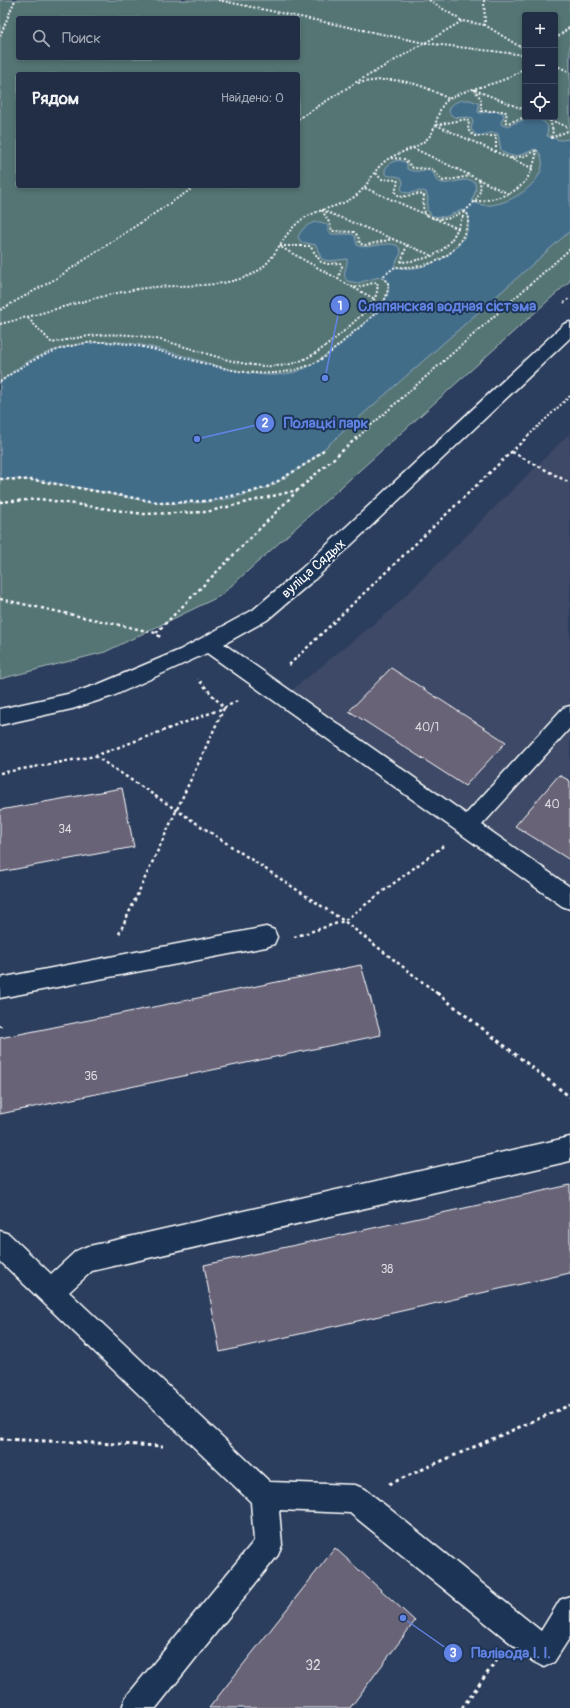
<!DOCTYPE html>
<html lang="ru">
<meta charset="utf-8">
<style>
:root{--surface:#212e46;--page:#2d3a51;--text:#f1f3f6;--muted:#a2a8b3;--line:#3e4a5f}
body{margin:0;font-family:Pangolin,sans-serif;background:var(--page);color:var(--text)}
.controls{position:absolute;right:12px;top:12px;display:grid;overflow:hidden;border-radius:4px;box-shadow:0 2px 6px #0003}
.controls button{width:36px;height:36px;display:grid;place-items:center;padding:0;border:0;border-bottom:1px solid var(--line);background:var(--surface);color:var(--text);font:20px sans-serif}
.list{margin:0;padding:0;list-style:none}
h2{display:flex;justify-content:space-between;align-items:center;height:52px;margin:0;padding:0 16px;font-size:17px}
h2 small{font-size:13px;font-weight:400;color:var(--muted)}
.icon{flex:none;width:22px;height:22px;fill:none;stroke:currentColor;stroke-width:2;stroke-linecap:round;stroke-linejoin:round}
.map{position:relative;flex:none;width:570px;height:1708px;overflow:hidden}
.search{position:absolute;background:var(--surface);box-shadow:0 2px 6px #0003;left:16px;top:16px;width:284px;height:44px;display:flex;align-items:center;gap:10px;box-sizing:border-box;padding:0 14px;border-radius:4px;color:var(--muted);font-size:15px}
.panel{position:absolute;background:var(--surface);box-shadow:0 2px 6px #0003;left:16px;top:72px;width:284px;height:116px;border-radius:4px}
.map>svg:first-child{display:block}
</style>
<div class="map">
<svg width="570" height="1708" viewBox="0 0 570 1708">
<rect width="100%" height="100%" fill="#2c3e5e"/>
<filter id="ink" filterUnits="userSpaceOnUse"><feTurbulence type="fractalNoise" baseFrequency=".025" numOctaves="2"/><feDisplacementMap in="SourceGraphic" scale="8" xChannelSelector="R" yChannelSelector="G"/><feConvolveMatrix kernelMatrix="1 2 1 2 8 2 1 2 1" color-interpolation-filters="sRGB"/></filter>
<g filter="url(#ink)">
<!-- built -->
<path fill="#3e4966" d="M570 433V887L277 702 390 611Z"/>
<!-- green -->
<path fill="#547474" stroke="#aababa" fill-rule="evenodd" d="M0 0H570V281L220 596 105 652 0 679ZM525 15H555V117H525ZM18 18H298V58H18ZM18 74H298V186H18Z"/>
<!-- water -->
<path fill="#426d89" stroke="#8ea7b8" d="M463 100H470L478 103 479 106 478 112 480 113 497 111 503 113 504 116 501 123 502 125 506 126C520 122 538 111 548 127L547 136 560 140 570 139V231L309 462C297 470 284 479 270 486 238 500 198 505 163 503 138 501 112 494 88 489 59 484 30 478 0 479V382C11 373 22 364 35 358 63 345 99 339 129 343 158 347 187 357 214 365 241 372 271 380 298 371 324 362 345 339 366 321 376 313 403 284 379 277L358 283 347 281C341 274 348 267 347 259L330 261 324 260 321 258 316 245 301 242 298 237C302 226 318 216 328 226V232L332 234H352L355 236 357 245C369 252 399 234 401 253L394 266C422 277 476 248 468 214L462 210 445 217 432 216 427 209 428 198 426 192C418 189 411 195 403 192L401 188 403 183 402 179C397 174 391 178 385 174V170C389 161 398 158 407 163V169C420 176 432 162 436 180 447 189 462 175 475 182L476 190 472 200C492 220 562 178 537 150L534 149C524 155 510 160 501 150L498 134C491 130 484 137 476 135L471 129 473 121 472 118C462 115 455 122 449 112 450 104 455 102 463 100Z"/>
<!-- building -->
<path fill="#696378" stroke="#fff" d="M391 668 506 742 465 786 349 711Z
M559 775 570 781V860L515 826Z
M122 788 134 847 0 872V810Z
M361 965 381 1035 0 1114V1038Z
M570 1185V1273L220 1352 204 1265Z
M335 1548 415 1621 350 1708H209Z"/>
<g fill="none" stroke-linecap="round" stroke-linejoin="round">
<!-- minor casing -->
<g stroke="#fff" stroke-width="3">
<path id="minor" d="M570 322V338L315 579 267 620 224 644 466 814 563 708 570 706V728L482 825 570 887V909L562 906 207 653 113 696 72 709 0 725V709L72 693 99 684 180 650 253 610 301 569 564 324Z
M266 927 274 930 277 937 274 944 266 947 0 998V978Z
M570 1137V1161L92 1271 69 1292 270 1482 355 1485 365 1489 541 1631 560 1600 570 1596V1637L554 1662 544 1667 534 1662 350 1513 279 1510 282 1545 278 1555 156 1708H122L126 1697 254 1541 251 1502 0 1261V1231L9 1234 51 1274 76 1251 85 1247Z"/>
</g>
<!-- path-far2 -->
<path stroke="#fff" stroke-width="2" stroke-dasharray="2 2" stroke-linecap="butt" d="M218 0 425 43 462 21
M429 0 462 21 485 25
M484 0 485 25 525 50
M0 36 15 0
M555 39 570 27
M555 65 570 72
M358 83C397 76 415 81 449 99
M474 89 481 99V111H504L507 113 505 122 508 123 525 117
M475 90 525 110
M543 117 570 128
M298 119 355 83 425 43 525 55
M550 120 553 131 551 138
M436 125 534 169
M436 125 467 119 469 121 468 130 474 136H496V152
M551 138 570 130
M413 148 509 194
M391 158 404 159 413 168 432 169 443 181 470 176
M511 158 525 156 537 150
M376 173 381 179 397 180 398 182 395 192 400 197 418 194 424 195 423 207 426 216
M365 188 459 229
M475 202C512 196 530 190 537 150
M322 210 407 245 401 262C441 259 451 248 465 211L447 219 431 218
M322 210 330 224 332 231 354 232 358 236 360 244 366 245 393 239
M407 245 433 256
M280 246H310L321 262 328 264 340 263 342 266 338 279
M354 288 375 299
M564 303 570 298
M0 310 57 278 196 186
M28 318 52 343C87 335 115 331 151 338 195 346 250 376 294 363 317 356 339 336 356 320 367 310 380 298 377 282L354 288 279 246
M0 324C46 313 91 297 138 289 174 283 214 290 248 276 276 265 278 238 300 221 314 210 335 208 351 199 369 188 370 174 384 162 396 152 415 150 427 139 439 128 435 108 449 99 474 84 502 87 525 67
M0 382C28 360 63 343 99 342 170 341 240 393 310 365 327 358 341 343 355 331 371 318 389 305 388 283L382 277 395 267C432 269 463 256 469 216L465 211C475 202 484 193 479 179
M359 436 570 249
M528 436 570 396"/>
<!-- path-far1 -->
<path stroke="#fff" stroke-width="2.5" stroke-dasharray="3 3" stroke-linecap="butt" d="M512 452 570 483
M0 479 34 480 162 503 207 501 251 492 270 486 309 462 326 448
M0 502 40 499 143 514 206 512 298 490 360 435
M0 599 156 633
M160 637 156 633 297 491
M289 665 529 435
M95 756 344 921 438 994
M0 773 95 756 224 708 239 700
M119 934 224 708 198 679
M294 937 344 921 443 846"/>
<!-- path -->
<path stroke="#fff" stroke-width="3" stroke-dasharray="3.5 3.5" stroke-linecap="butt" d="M437 993 570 1097
M0 1025V1027
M0 1439 163 1446
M389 1484 570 1405
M462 1708 499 1657"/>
<!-- minor -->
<use href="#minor" fill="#1d3557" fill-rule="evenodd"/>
</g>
</g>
<g text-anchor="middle" stroke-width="4" stroke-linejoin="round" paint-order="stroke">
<!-- number labels -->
<g font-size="12" fill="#dad8dd">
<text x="427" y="731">40/1</text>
<text x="552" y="808">40</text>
<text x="65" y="833">34</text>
<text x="91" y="1080">36</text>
<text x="387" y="1273">38</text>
</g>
<!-- street labels -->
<g font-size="14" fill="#fff" stroke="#1d3557">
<text transform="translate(313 568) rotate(-42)" y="5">вуліца Сядых</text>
</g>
<!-- near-number labels -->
<g font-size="14" fill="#dad8dd">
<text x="313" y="1670">32</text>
</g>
</g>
<!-- callouts -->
<path fill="none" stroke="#6183e4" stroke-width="1.5" d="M325 378L340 305M197 439L265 423M403 1618L453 1653"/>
<g fill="#6183e4" stroke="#1d3557" stroke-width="1.5">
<circle cx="325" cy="378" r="4"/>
<circle cx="197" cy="439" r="4"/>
<circle cx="403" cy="1618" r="4"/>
<circle cx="340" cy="305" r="10"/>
<circle cx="265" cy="423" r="10"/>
<circle cx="453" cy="1653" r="10"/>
</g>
<g font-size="12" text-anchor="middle" font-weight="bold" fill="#fff">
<text x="340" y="310">1</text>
<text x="265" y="427">2</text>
<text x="453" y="1657">3</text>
</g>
<g font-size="15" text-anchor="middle" font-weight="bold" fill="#6183e4" stroke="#1d3557" stroke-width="4" stroke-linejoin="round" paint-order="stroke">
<text x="447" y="311">Сляпянская водная сістэма</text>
<text x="326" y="428">Полацкі парк</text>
<text x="511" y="1658">Палівода І. І.</text>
</g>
</svg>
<div class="controls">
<button>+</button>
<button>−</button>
<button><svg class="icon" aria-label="locate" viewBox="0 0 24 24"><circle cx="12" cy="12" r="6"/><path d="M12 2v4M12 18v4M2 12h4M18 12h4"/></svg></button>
</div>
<div class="search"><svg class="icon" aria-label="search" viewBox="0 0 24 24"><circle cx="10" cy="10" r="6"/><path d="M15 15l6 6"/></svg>Поиск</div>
<section class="panel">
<h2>Рядом<small>Найдено: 0</small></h2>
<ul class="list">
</ul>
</section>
</div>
